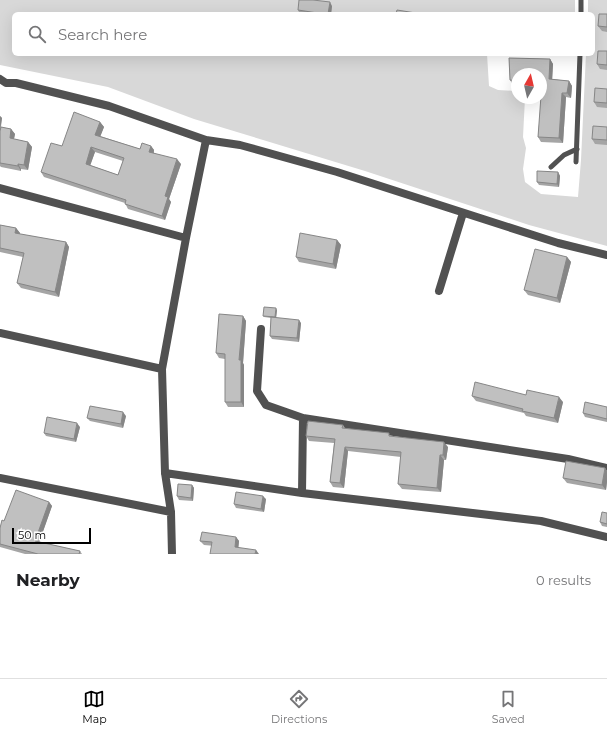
<!DOCTYPE html>
<style>
:root{--surface:#fff;--page:#f2f2f2;--text:#202124;--muted:#757577;--line:#e0e0e0;--accent:#000}
body{margin:0;font-family:Montserrat,sans-serif;background:var(--page);color:var(--text)}
.compass{position:absolute;left:511px;top:68px;width:36px;height:36px;border-radius:50%;background:var(--surface);box-shadow:0 4px 16px #0002;rotate:8deg}
.scale{position:absolute;left:12px;bottom:10px;width:79px;box-sizing:border-box;padding-left:4px;border:2px solid #000;border-top:0;font-size:11px;line-height:14px;white-space:nowrap;color:#000;-webkit-text-stroke:3px #fff;paint-order:stroke}
.list{margin:0;padding:0;list-style:none}
h2{display:flex;justify-content:space-between;align-items:center;height:52px;margin:0;padding:0 16px;font-size:17px}
h2 small{font-size:13px;font-weight:400;color:var(--muted)}
.icon{flex:none;width:22px;height:22px;fill:none;stroke:currentColor;stroke-width:2;stroke-linecap:round;stroke-linejoin:round}
.map{position:relative;flex:none;width:607px;height:554px;overflow:hidden}
.search{position:absolute;background:var(--surface);box-shadow:0 4px 16px #0002;left:12px;right:12px;top:12px;height:44px;display:flex;align-items:center;gap:10px;box-sizing:border-box;padding:0 14px;border-radius:6px;color:var(--muted);font-size:15px}
.sheet{height:124px;background:var(--surface)}
nav{display:flex;justify-content:space-around;align-items:center;box-sizing:border-box;height:56px;border-top:1px solid var(--line);background:var(--surface);font-size:11px;color:var(--muted)}
nav a{display:grid;justify-items:center;gap:2px}
nav .on{color:var(--accent)}
.map>svg:first-child{display:block}
</style>
<div class="map">
<svg width="607" height="554" viewBox="0 0 607 554">
<rect width="100%" height="100%" fill="#fff"/>
<!-- green -->
<path fill="#d8d8d8" d="M0 0H575V14H14V54H487L489 86 498 90 517 91V98H525L523 137 526 148 523 169 525 182 541 194 578 197 581 160 586 54H593V14H588V0H607V246L529 225 365 171 194 119 108 87 0 65Z"/>
<g fill="none" stroke-linecap="round" stroke-linejoin="round">
<!-- lane -->
<path stroke="#515151" stroke-width="5" d="M581 14V0
M576 162 580 54
M551 167 564 155 577 149"/>
<!-- street -->
<path stroke="#515151" stroke-width="8" d="M0 79 6 83H16L109 106 206 140 240 145 337 172 558 243 607 255
M0 188 186 238
M439 291 463 213
M261 329 257 391 266 405 303 418 568 459 607 468
M0 333 162 369
M165 473 302 493 541 521 607 537
M0 478 171 512
M302 493 303 418
M172 554 171 512 165 473 162 369 186 238 206 140"/>
</g>
<!-- wall -->
<path fill="#a5a5a5" fill-rule="evenodd" d="M332 6 331 14H300L298 10Z
M607 14V32L602 31 598 26Z
M607 51V70L600 69 597 64Z
M509 58 550 59 553 64 552 79 569 81 572 86 571 98 566 97 563 143 541 142 538 137 542 87H541V74H517V85H513L510 80Z
M607 89V108L597 107 594 102Z
M0 116 2 118 1 127 11 129 15 134 14 139 28 142 32 147 28 170 21 169V171L1 167 0 166Z
M100 122 104 127 100 136 140 149 151 146 154 150V153L181 164 169 199 171 202 165 220 128 209 125 203 44 177 41 172 62 146ZM95 152 123 161 118 175 90 165Z
M607 127V145L595 144 592 139Z
M558 172 560 176 559 187 539 185 537 182Z
M0 225 16 228 20 233 19 234 66 242 69 247 59 297 21 288 17 283 23 257 0 252Z
M337 240 341 245 336 269 299 262 296 257Z
M567 257 571 262 560 303 528 295 524 290Z
M277 310 276 318 301 323 299 342 272 339 270 336 271 318 264 317 263 316Z
M243 316 246 321 243 363 244 365V407H228L225 402V359L219 358 216 353Z
M526 395 563 402 558 423 526 416 524 413 476 401 472 396Z
M607 407V422L585 417 583 413Z
M126 416 123 428 90 421 87 418Z
M343 425 345 428 448 447 446 460H444L441 492 402 489 398 484 401 457 348 451 344 488 333 487 330 482 334 443 309 441 306 436Z
M80 427 76 442 46 436 44 433Z
M605 468 607 471V482L606 490 567 483 563 478Z
M192 485 194 488 193 501 179 500 177 496Z
M266 499 264 512 236 508 234 504Z
M49 502 52 506 39 542 80 551 82 554H25L0 547V528L4 521Z
M607 513V527L602 526 600 522Z
M236 537 239 541 238 548 204 545 200 541Z"/>
<!-- shaded-wall -->
<path fill="#868686" d="M330 2 332 6 331 14H328Z
M550 59 553 64 552 83 549 79Z
M569 81 572 86 571 98 567 93Z
M562 93 566 97 563 143 559 138Z
M0 116 2 118 0 130Z
M100 122 104 127 99 140 95 135Z
M11 129 15 134 13 143 10 138Z
M28 142 32 147 28 170 24 165Z
M151 146 154 150 153 156 149 152Z
M91 147 95 152 89 169 86 164Z
M177 159 181 164 169 199 171 202 165 220 162 216 165 196Z
M18 164 21 169V171L18 166Z
M558 172 560 176 559 187 557 184Z
M16 228 20 233 19 238 15 233Z
M337 240 341 245 336 269 333 264Z
M66 242 69 247 59 297 55 292Z
M567 257 571 262 560 303 557 298Z
M276 308 277 310 276 318 275 317Z
M243 316 246 321 243 363 244 365V407L241 402 239 360Z
M299 320 301 323 299 342 297 338Z
M559 397 563 402 558 423 554 418Z
M123 412 126 416 123 428 121 424Z
M77 423 80 427 76 442 74 439Z
M444 442 448 447 446 460 443 455Z
M345 447 348 451 344 488 340 483Z
M440 455 444 460 441 492 437 488Z
M605 468 607 471V482L606 490 602 485Z
M192 485 194 488 193 501 191 498Z
M263 496 266 499 264 512 261 509Z
M49 502 52 506 38 546 35 541Z
M236 537 239 541 238 552 235 547Z
M256 550 259 554H255Z"/>
<!-- building -->
<path fill="#c0c0c0" stroke="#868686" fill-rule="evenodd" d="M299 0H313L330 2 328 14H324L298 10Z
M397 10 422 14H396Z
M599 14H607V27L598 26Z
M598 51H607V65L597 64Z
M509 58 550 59 549 79 569 81 567 93H562L559 138 538 137 542 82H541V74H517V81L510 80Z
M595 88 607 89V103L594 102Z
M74 112 100 122 95 135 140 149 142 143 151 146 149 152 177 159 165 196 168 197 162 216 125 204 126 200 41 172 51 143 62 146ZM91 147 124 158 118 175 86 164Z
M593 126 607 127V140L592 139Z
M1 127 11 129 10 138 28 142 24 165 18 164V166L0 163V131Z
M537 171 558 172 557 184 537 182Z
M0 225 16 228 15 233 66 242 55 292 17 283 24 253 0 248Z
M300 233 337 240 333 264 296 257Z
M535 249 567 257 557 298 524 290Z
M264 307 276 308 275 317 263 316Z
M219 314 243 316 239 360H241V402H225V354L216 353Z
M271 317 299 320 297 338 270 336Z
M475 382 526 395 527 390 559 397 554 418 522 411 523 409 472 396Z
M585 402 607 407V419L583 413Z
M90 406 123 412 121 424 87 418Z
M47 417 77 423 74 439 44 433Z
M308 421 343 425 342 428 389 433V436L444 442 443 455H440L437 488 398 484 401 452 345 447 340 483 330 482 335 439 306 436Z
M566 461 605 468 602 485 563 478Z
M178 484 192 485 191 498 177 496Z
M16 490 49 502 35 541 80 551 79 554H38L0 544V528L2 520 4 521Z
M236 492 263 496 261 509 234 504Z
M602 512 607 513V524L600 522Z
M202 532 236 537 235 547 256 550 255 554H210L212 542 200 541Z"/>
</svg>
<svg class="compass" viewBox="-18 -18 36 36"><path d="M0-13l5 13h-10z" fill="#e53935"/><path d="M0 13l5-13h-10z" fill="#757577"/></svg>
<div class="scale">50 m</div>
<div class="search"><svg class="icon" aria-label="search" viewBox="0 0 24 24"><circle cx="10" cy="10" r="6"/><path d="M15 15l6 6"/></svg>Search here</div>
</div>
<section class="sheet">
<h2>Nearby<small>0 results</small></h2>
<ul class="list">
</ul>
</section>
<nav>
<a class="on"><svg class="icon" aria-label="map" viewBox="0 0 24 24"><path d="M3 6l6-2 6 2 6-2v14l-6 2-6-2-6 2zM9 4v14M15 6v14"/></svg>Map</a>
<a><svg class="icon" aria-label="directions" viewBox="0 0 24 24"><path d="M12 3l9 9-9 9-9-9zM9 14v-3h6M13 9l2 2-2 2"/></svg>Directions</a>
<a><svg class="icon" aria-label="saved" viewBox="0 0 24 24"><path d="M7 4h10v16l-5-4-5 4z"/></svg>Saved</a>
</nav>
